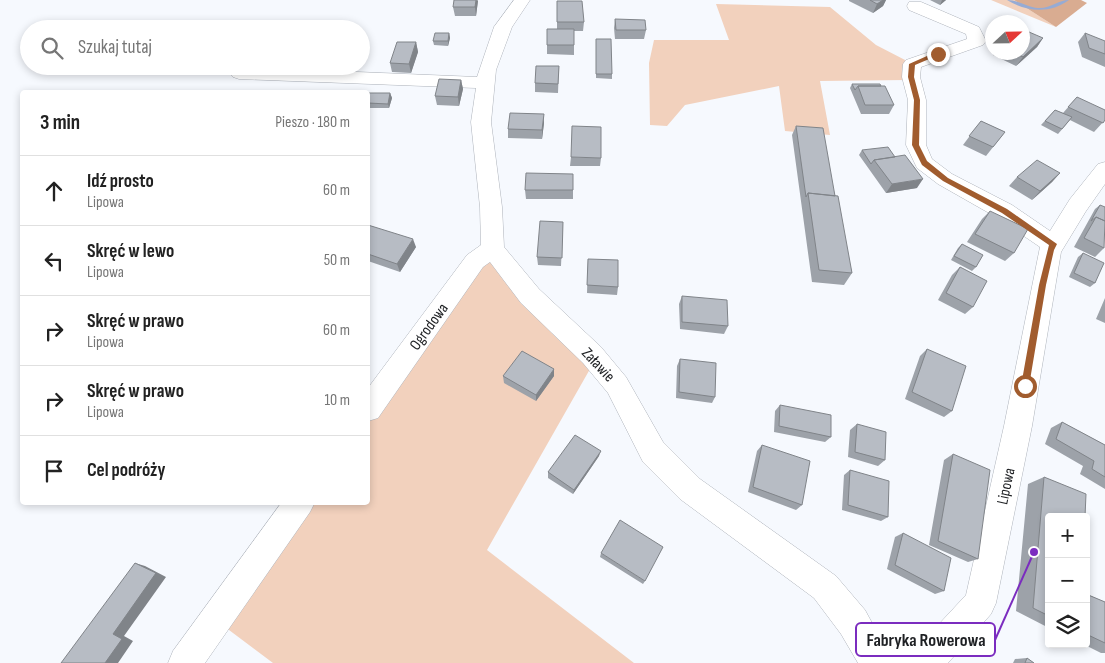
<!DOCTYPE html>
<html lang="pl">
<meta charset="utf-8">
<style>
:root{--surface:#fff;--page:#f6f6f6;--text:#222;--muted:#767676;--line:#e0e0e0}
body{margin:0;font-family:"Sofia Sans Condensed",sans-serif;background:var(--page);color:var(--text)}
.controls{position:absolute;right:15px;bottom:15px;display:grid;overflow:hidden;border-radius:5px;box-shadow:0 2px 8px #0003}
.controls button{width:45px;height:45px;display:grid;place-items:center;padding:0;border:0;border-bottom:1px solid var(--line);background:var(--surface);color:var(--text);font:25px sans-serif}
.compass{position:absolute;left:985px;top:15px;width:45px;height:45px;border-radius:50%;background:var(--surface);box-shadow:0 2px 8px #0003;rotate:68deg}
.stop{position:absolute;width:15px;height:15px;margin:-11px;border:4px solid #a15c2e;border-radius:50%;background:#fff}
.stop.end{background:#a15c2e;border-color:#fff;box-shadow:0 1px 5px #0008}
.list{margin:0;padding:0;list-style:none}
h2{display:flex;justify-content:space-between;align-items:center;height:65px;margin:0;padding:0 20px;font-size:21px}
h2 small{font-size:16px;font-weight:400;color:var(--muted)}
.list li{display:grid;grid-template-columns:32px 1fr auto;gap:15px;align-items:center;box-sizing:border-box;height:70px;padding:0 20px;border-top:1px solid var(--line)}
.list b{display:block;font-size:19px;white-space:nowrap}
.list p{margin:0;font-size:16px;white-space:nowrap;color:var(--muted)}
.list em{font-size:16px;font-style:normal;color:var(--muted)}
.icon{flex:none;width:28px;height:28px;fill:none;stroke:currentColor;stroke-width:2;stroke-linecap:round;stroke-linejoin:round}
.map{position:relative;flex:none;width:1105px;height:663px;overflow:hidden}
.search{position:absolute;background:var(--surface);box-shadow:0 2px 8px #0003;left:20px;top:20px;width:350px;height:55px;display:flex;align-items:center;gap:12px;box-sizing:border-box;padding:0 18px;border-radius:28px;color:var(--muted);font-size:19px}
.panel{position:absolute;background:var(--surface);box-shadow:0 2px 8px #0003;left:20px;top:90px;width:350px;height:415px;border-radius:5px}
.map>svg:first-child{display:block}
</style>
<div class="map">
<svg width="1105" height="663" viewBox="0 0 1105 663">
<rect width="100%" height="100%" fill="#f6f9fe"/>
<!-- green -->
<path fill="#f2d1bd" d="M991 0H1014L1056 27Z
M716 4 830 7 876 45 907 61 906 80 820 81 830 135 785 131 779 86 685 105 667 126 650 125 649 63 654 40H729Z
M486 260 497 266 590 369 487 550 634 663H273L221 624 310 503 368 502V423Z"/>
<!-- forest -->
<path fill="#d9ac91" d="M1014 0H1081L1087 3 1056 27Z"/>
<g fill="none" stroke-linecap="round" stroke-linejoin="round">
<!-- stream -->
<path fill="#96abd4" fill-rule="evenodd" d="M1007 0C1018 0 1027 7 1038 8 1050 9 1058 0 1069 0 1050 14 1027 12 1007 0Z"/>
<!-- minor casing -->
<g stroke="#aeb3bb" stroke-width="1">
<path id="minor" d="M514 0H530L512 27 496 70 491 122 502 207 504 247 539 289 601 347 626 377 663 442 700 479 836 576 865 610 883 643 927 637 966 595 1004 426 1040 247 996 217 938 184 917 168 906 145 908 100 902 77 903 64 906 60 967 39 966 34 909 10 907 6 909 2H921L979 27 986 41 983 45 921 67 920 77 926 100V145L932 159 952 174 1012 205 1050 231 1070 199 1098 164 1105 162V184L1086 211 1061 252 1032 426 996 603 991 614 948 663H858L841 634 814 598 680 499 643 462 608 393 583 363 521 303 490 262 483 267 378 418 368 421V388L467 255 481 245 480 207 471 122 476 88 239 79 233 77 230 73 233 69 239 67 477 77 494 27Z
M282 502H315L310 512 205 663H168L173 651Z"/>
</g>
<!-- minor -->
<use href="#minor" fill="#fff" fill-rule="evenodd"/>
</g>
<!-- wall -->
<path fill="#9da2a9" d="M478 0 476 16H455L453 7Z
M849 0H886L883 6 873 13 849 1Z
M930 0H946L940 5Z
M557 1 584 22 583 31H574V55L547 54V29H557Z
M615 19 646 30 644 39H615L614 28Z
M449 33 450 38 448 46 434 45 433 41Z
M1085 33 1105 47V67L1082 57 1078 42Z
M1043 38 1037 47 1016 66 993 55 994 52H1022Z
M596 39 612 74V79L596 78Z
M416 42 418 52 411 73 392 72 390 63Z
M559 66 558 93 535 92V83Z
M461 80 463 89 459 106 437 105 435 96Z
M852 84 894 105 889 114H861L850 88Z
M368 93H390L392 98 389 108H368Z
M1077 97 1105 120 1094 132 1070 120 1058 134 1041 125 1055 110 1063 113Z
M981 121 1005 132 986 156 963 145Z
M544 123 542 139 508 138V129Z
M796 126 835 196 852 273 844 285 812 282 792 135Z
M862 150 917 188 886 193 859 155Z
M571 157 601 158 600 166H570Z
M1060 173 1052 182 1032 200 1009 186 1017 177Z
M525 190H573V199H526Z
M1100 205 1104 248 1095 257 1074 247 1095 209Z
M990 211 1014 253 1005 261 967 242 982 219Z
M563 222 561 266 538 265 537 257Z
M368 225 416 247 400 272 368 261Z
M962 244 976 267 972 271 951 260 958 248Z
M1083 253 1095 283 1090 287 1069 277 1078 257Z
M588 259 618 287 617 295 587 293Z
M960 267 973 307 965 314 938 300 952 275Z
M682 296 728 326 724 334 680 329 679 304Z
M1105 298V323L1096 319Z
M927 349 952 411 944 417 905 399 920 356Z
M680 359 715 397 712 403 676 398 677 366Z
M503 376H554L536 401 504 383Z
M780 405 831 437 825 442 774 432 775 411Z
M1062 422 1105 445V489L1080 474 1083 466 1045 444 1051 428Z
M857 424 885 460 878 466 848 457 850 430Z
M762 445 802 505 796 510 748 492 757 451Z
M953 454 978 559 968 562 929 545 944 460Z
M599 456 573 494 548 478V472Z
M850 470 888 517 881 521 842 510 844 475Z
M1044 477 1049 517V628L1016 611 1028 484Z
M903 533 944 591 935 594 887 569 895 537Z
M601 553 645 581 643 584 600 557Z
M1086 594 1105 602V653H1101L1083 644H1086Z
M1027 658 1034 663H1013L1015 659Z"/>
<!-- shaded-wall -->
<path fill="#808489" d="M476 0 478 1 476 16 475 7Z
M883 0H886L883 6 873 13 877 4Z
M942 0H946L940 5Z
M449 33 450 38 448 46V41Z
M1043 38 1037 47 1016 66 1023 57Z
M416 42 418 52 411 73 409 64Z
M461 80 463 89 459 106 458 97Z
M390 93 392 98 389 108 388 104Z
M544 114V123L542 139V130Z
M1060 173 1052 182 1032 200 1040 191Z
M923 179 917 188 886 193 892 184Z
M413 239 416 247 400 272 397 264Z
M554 369V376L536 401V395Z
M601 451 599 456 573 494 574 490Z
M135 563 145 566 166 577 124 636 133 641 118 663H105L113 634Z"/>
<!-- building -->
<path fill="#b7bcc4" stroke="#808489" d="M454 0H476L475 7H453Z
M870 0H883L877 4Z
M557 1H582L584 22H557Z
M615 19 645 20 646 30H616Z
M547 29H574V45H547Z
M1022 29 1043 38 1023 57 1014 52H1022Z
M435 33H449L448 41H433Z
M1085 33 1105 41V54L1089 48Z
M596 39H611L612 74H596Z
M397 42H416L409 64 390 63Z
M536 66H559L558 84 535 83Z
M439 79 461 80 458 97 435 96Z
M852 84H880L881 86H858L855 90Z
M858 86H885L894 105H865Z
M368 93H390L388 104 368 103Z
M1077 97 1105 110V120L1103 123 1068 107Z
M1055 110 1072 117 1062 129 1045 121Z
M510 113 544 114 542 130 508 129Z
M981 121 1005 132 993 147 969 136Z
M572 126 601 127V158L571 157Z
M796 126 823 128 835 196 808 193 806 197Z
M888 147 895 157 874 160 871 164 862 150Z
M905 155 923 179 892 184 874 160Z
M1037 160 1060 173 1040 191 1017 177Z
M526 173 573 174V190H525Z
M808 193 838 196 852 273 819 270Z
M1100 205 1105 207V221L1096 217 1091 221Z
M990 211 1028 229 1014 253 975 234Z
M1096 217 1105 221 1104 248 1084 238Z
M540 221 563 222 562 258 537 257Z
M368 225 413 239 397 264 368 254Z
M962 244 983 255 976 267 954 256Z
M1083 253 1104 263 1095 283 1074 273Z
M588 259 618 260V287L587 285Z
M960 267 987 281 973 307 946 293Z
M682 296 727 300 728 326 682 322Z
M927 349 966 366 952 411 912 392Z
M522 351 554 369 536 395 503 376Z
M680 359 716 363 715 397 679 392Z
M780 405 831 415V437L779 426Z
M1062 422 1105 445V477L1092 469 1094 461 1056 439Z
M857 424 886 432 885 460 855 452Z
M575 435 601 451 574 490 548 472Z
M762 445 810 461 802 505 753 487Z
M953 454 990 470 978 559 938 541Z
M850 470 889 481 888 517 848 505Z
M1044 477 1086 494 1085 517H1049V616L1033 608Z
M620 520 663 547 645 581 601 553Z
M903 533 951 558 944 591 895 565Z
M135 563 156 573 113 634 122 639 105 663H61Z
M1086 594 1105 602V643L1086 634Z
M1027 658 1034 663H1025Z"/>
<!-- route -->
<path fill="#a15c2e" d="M936 52 941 54 915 65 914 77 920 100 919 145 927 161 948 178 1007 209 1057 244 1054 250 1046 285 1029 386 1025 389 1021 386 1039 285 1049 245 1002 213 943 181 922 165 912 145 914 100 908 77 909 64Z"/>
<g text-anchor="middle" stroke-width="4" stroke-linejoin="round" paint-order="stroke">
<!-- street labels -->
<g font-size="16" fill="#1e2023" stroke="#fff">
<text transform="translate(428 326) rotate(-54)" y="6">Ogrodowa</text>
<text transform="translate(599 364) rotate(47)" y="6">Załawie</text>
<text transform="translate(1005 486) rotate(-78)" y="6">Lipowa</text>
</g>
</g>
<!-- callouts -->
<path fill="none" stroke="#7b2cbf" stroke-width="2" d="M1034 552L995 640"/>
<circle fill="#7b2cbf" stroke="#fff" stroke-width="2" cx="1034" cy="552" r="5"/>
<rect fill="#fff" stroke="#7b2cbf" stroke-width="2" x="856" y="623" width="139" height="33" rx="5"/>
<g font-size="18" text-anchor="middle" font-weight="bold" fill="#1e2023">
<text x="926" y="646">Fabryka Rowerowa</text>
</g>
</svg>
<div class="controls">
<button>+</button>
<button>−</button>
<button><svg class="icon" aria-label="layers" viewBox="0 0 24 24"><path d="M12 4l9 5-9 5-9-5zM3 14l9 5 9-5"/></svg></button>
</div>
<svg class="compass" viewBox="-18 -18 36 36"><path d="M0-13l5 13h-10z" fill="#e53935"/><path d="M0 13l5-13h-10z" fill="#767676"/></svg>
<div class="stop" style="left:1025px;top:386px"></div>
<div class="stop end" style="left:938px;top:54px"></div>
<div class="search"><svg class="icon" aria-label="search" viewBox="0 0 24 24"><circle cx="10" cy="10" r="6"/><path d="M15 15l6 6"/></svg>Szukaj tutaj</div>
<section class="panel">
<h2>3 min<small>Pieszo · 180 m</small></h2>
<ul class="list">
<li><svg class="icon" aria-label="ahead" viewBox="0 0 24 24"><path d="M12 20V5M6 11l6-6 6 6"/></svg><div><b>Idź prosto</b><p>Lipowa</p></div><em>60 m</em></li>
<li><svg class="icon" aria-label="left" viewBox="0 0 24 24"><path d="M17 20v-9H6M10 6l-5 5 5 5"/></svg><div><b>Skręć w lewo</b><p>Lipowa</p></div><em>50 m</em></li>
<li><svg class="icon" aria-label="right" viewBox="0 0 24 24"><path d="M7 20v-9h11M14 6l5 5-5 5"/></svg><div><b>Skręć w prawo</b><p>Lipowa</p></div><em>60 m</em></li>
<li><svg class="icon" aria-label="right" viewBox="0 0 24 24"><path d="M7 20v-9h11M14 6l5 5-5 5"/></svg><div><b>Skręć w prawo</b><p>Lipowa</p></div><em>10 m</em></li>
<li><svg class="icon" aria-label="arrive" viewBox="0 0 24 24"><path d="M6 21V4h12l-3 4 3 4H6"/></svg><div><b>Cel podróży</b></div></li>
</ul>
</section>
</div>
